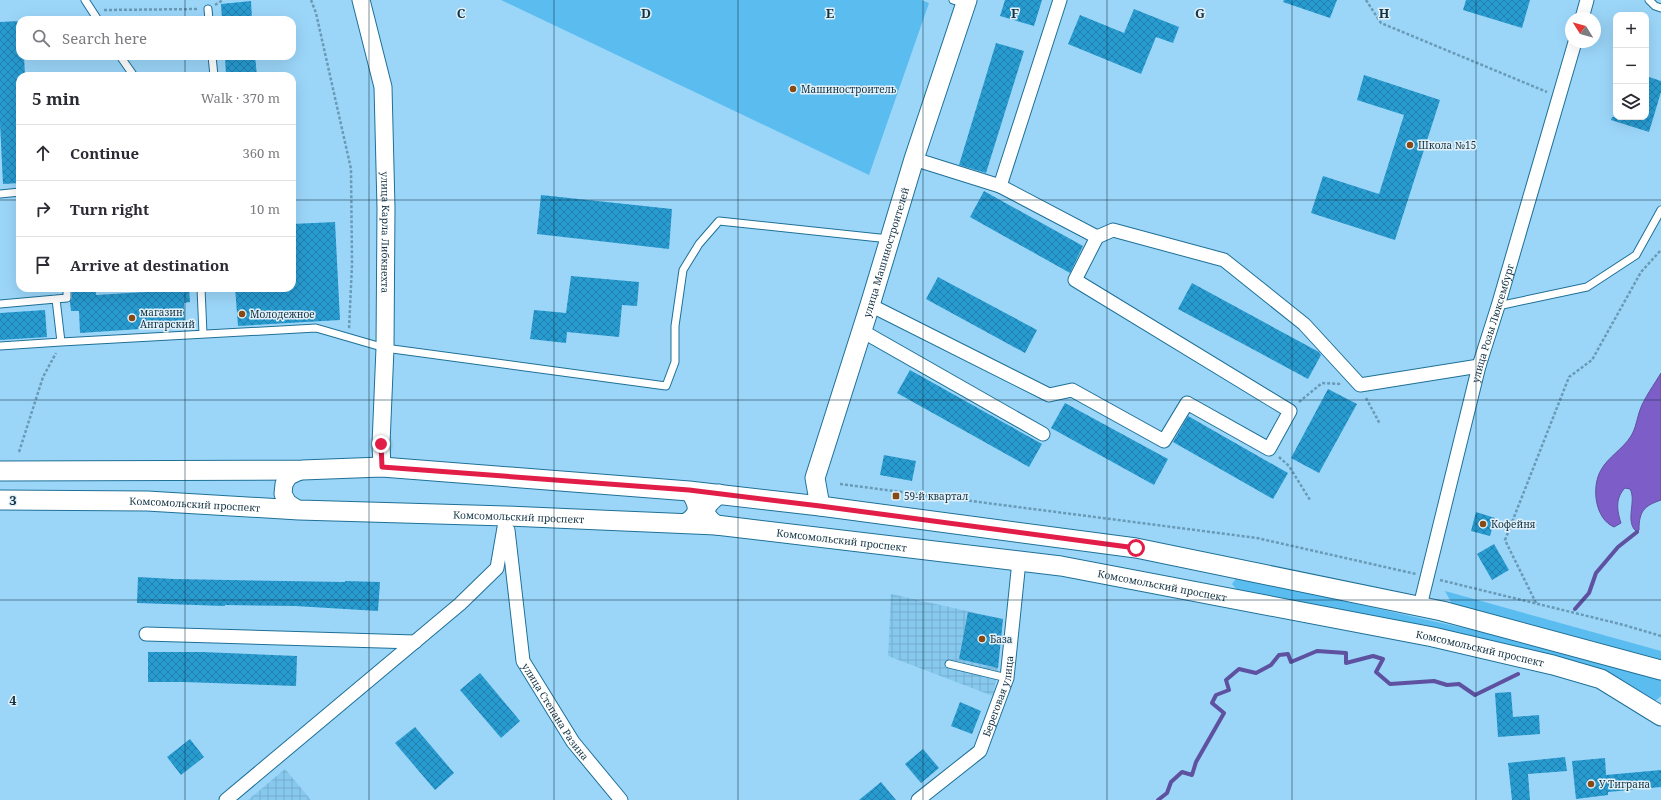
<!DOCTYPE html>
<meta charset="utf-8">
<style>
:root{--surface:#fff;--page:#f2f2f3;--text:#2b2b33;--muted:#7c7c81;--line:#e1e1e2}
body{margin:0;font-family:"Noto Serif",serif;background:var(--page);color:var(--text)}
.controls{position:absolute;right:12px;top:12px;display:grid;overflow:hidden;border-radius:8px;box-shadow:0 4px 16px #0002}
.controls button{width:36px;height:36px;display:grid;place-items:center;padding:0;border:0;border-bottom:1px solid var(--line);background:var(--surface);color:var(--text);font:20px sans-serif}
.compass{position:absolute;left:1565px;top:12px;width:36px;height:36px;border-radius:50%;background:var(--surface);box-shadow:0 4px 16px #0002;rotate:307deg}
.stop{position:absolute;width:12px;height:12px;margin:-9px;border:3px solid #e11d48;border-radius:50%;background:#fff}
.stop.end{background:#e11d48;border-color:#fff;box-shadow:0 1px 4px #0008}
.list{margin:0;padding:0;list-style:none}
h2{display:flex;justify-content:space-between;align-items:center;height:52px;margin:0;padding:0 16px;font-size:17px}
h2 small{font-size:13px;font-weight:400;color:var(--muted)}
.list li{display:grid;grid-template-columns:26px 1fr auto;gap:12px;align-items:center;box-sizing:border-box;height:56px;padding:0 16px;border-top:1px solid var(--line)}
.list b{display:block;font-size:15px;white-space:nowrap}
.list em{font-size:13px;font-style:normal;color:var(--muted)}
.icon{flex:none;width:22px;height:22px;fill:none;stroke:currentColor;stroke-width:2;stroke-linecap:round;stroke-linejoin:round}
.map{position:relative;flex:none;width:1661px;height:800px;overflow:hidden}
.search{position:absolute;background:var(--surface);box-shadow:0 4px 16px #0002;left:16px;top:16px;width:280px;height:44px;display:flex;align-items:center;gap:10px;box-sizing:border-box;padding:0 14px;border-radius:12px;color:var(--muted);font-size:15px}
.panel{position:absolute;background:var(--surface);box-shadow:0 4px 16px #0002;left:16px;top:72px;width:280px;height:220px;border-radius:12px}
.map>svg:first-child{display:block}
</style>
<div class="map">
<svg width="1661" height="800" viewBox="0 0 1661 800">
<defs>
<pattern id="industrial-grid" width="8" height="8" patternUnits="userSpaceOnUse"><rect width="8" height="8" fill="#87c8ed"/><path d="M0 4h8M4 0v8" fill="none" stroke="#74accd"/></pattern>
<pattern id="building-cross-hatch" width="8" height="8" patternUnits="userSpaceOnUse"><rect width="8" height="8" fill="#289bd1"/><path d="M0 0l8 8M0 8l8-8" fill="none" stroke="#217fab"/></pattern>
</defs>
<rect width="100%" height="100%" fill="#9bd6f9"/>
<!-- industrial -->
<path fill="url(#industrial-grid)" d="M891 594 1003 619 998 668 993 696 888 656Z
M285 769 311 800H248Z"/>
<!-- grass -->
<path fill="#5bbcf0" d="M501 0H921L929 3 869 175Z
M1237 577 1535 644 1658 677 1661 680V696L1654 702 1237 590 1232 584Z
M1445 591 1661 651V664L1452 604Z"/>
<!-- water -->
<path fill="#7d5dc7" stroke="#5e51a0" d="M1661 373V500C1644 506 1639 511 1639 530L1637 532C1624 522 1637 501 1630 489L1625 488C1615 498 1617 511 1621 523L1614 527C1595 519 1591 487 1601 470 1608 457 1623 449 1631 436 1636 428 1637 418 1640 410 1643 400 1655 383 1661 373Z"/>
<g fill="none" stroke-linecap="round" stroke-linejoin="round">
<!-- stream -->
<path stroke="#5e51a0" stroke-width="4" d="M1575 609 1589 593 1596 573 1618 547 1637 532
M1158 800 1167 793 1171 782 1182 772 1192 775 1196 762 1224 713 1212 703 1216 695 1229 690 1226 680 1239 669 1256 673 1271 665 1279 655 1288 654 1291 662 1317 651 1346 653V663L1373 656 1383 659 1376 672 1390 684 1434 681 1447 685 1459 684 1475 695 1518 674"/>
</g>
<!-- building -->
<path fill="url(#building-cross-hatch)" d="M1005 0H1042L1034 26 1000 16Z
M1284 0H1337L1330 18 1283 2Z
M1466 0H1530L1522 28 1463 10Z
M251 1 252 20H222L221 4Z
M1134 9 1179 27 1173 43 1156 37 1141 74 1068 44 1080 15 1124 33Z
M20 21V56H24L25 76H20V183L3 184 0 124V22Z
M996 43 1024 51 986 173 959 165Z
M225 56H255L257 76H226Z
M1364 75 1440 100 1395 240 1311 213 1323 176 1379 194 1404 115 1357 100Z
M1646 76 1661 81V92L1649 132 1611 120 1612 117H1646Z
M984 191 1083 246 1070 273 970 217Z
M541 195 672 209 669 249 537 234Z
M335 222 340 320 238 326 235 288H292V224Z
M571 276 639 282 637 306 622 305 619 337 567 332 566 343 530 339 534 310 566 313Z
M938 277 1037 330 1025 353 926 299Z
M1192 283 1319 352 1321 355 1308 379 1178 309Z
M72 288H96V295L161 291V288H189L190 302 184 303 185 326 80 333 79 311H71L70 302 72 298Z
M45 310 47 337 0 340V313Z
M910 370 1042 444 1029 467 897 393Z
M1328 389 1357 404 1319 473 1291 458Z
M1065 403 1168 459 1154 485 1051 428Z
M1188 416 1288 473 1273 499 1173 442Z
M884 455 916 461 912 481 880 475Z
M1476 512 1495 518 1490 536 1471 531Z
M1494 544 1509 570 1492 580 1477 554Z
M138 577 174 579 345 582V581L380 582 378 611 295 606 225 605V606L137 603Z
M968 612 1003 619 998 668 959 659Z
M148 652H202L297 656 296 686 184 682H148Z
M480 673 520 721 501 738 460 690Z
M1511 692 1513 717 1539 715 1540 734 1498 737 1495 693Z
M960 702 981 711 972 734 951 726Z
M415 727 454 773 435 790 395 743Z
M190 739 204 757 181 775 167 757Z
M923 749 939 768 921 783 905 764Z
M1565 757 1567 771 1528 774 1530 800H1512L1508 763Z
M1605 758 1606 775 1661 770V787L1608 792V795L1576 799 1572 761Z
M881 782 896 800H859Z"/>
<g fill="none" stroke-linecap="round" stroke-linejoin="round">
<!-- service casing -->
<g stroke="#1f7097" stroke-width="9">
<path id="service" d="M85 0 98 20
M953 0 965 4
M1649 0 1655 6 1661 8
M208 9 209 20
M120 56 134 76
M212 56 214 76
M0 194 20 192
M201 288 203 334
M56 299 61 342 316 328 385 348 666 386 675 362V326L683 270 699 244 719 221 889 239
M0 304 67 298V288
M1498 306 1587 287 1636 255 1661 210
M0 346 61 342
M949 664 1007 678"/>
</g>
<!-- minor casing -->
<g stroke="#1f7097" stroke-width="15">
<g id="minor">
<path d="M1582 18 1587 0"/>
<path d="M914 159 1000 186 1097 237 1113 230 1224 260 1304 324 1360 385 1479 366"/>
<path d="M1000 186 1060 0"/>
<path d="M870 305 1049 395 1072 390 1164 441 1187 403 1269 449 1290 411 1075 280 1097 237"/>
<path d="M862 331 1043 434"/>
<path id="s1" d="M508 530 523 661 573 742 621 800"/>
<path id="s2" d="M1420 606 1479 366 1498 306 1575 42"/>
<path d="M146 634 415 642"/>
<path d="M226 800 460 604 497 568 506 516"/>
<path id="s3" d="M918 800 980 751 1007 678 1019 561"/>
</g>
</g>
<!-- tertiary casing -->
<g stroke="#1f7097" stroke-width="19">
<g id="tertiary">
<path id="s4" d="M361 0 383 87 386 208 385 348 381 444 382 467"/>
<path d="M299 510 288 503 283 494 284 484 289 476 302 470"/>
<path d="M683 524C700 514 699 507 689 491"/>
</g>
</g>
<!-- secondary casing -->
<g stroke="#1f7097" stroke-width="21">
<g id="secondary">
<path d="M0 471 302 470 382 467 689 491 820 506 1136 548 1442 611 1661 670"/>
<path id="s5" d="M0 500 147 501 299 510 506 516 716 525 1061 566 1433 637 1553 665 1601 679 1661 716"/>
<path id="s6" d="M820 506 815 478 870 305 914 159 967 0"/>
<path d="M716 525C699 513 705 505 719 494"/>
</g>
</g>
<!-- path -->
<path stroke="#699ab6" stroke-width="2.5" stroke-dasharray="3 2" stroke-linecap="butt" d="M311 0 316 13 351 169 352 265 349 329
M1366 0 1381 23 1547 92
M215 5 223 0
M104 10 199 9
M1366 398 1380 424
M1299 402 1322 383 1341 384
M19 452 43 377 56 353
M1279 457 1289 466 1310 500
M840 484 1257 538 1416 574
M1440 580 1624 625 1661 636
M1536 603 1505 540 1569 377 1592 360 1641 272 1661 250"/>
<!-- service -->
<use href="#service" stroke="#fff" stroke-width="7"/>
<!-- minor -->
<use href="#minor" stroke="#fff" stroke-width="13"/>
<!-- tertiary -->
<use href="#tertiary" stroke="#fff" stroke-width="17"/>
<!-- secondary -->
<use href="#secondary" stroke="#fff" stroke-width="19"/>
</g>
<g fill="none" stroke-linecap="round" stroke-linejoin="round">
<!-- route -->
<path stroke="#e11d48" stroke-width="5" d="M381 444 382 467 689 490 820 506 1136 548"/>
</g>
<!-- grid -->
<path fill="none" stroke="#143445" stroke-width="1" stroke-opacity="0.55" d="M185 0V20M369 0V800M554 0V800M738 0V800M923 0V800M1107 0V800M1292 0V800M1476 0V800M185 56V76M0 200H20M292 200H1661M185 288V800M0 400H1661M0 600H1661"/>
<!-- markers -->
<g fill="#894913" stroke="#e2f1f9" stroke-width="1.5">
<circle cx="793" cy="89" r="4"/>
<circle cx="1410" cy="145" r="4"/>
<circle cx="242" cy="314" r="4"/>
<circle cx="132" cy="318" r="4"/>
<rect x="892" y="492" width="8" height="8" rx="2"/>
<circle cx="1483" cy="524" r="4"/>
<circle cx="982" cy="639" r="4"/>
<circle cx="1591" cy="784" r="4"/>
</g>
<g text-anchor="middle" stroke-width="3" stroke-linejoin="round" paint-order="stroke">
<!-- poi labels -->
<g font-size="10" fill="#143445" stroke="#e2f1f9" text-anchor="start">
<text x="801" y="93">Машиностроитель</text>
<text x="1418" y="149">Школа №15</text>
<text x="140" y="316">магазин<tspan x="140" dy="12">Ангарский</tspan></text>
<text x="250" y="318">Молодежное</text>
<text x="904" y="500">59-й квартал</text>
<text x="1491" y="528">Кофейня</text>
<text x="990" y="643">База</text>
<text x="1599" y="788">У Тиграна</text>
</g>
<!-- street labels -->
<g font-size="10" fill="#143445" stroke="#e2f1f9">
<text dy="4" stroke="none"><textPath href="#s4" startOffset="235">улица Карла Либкнехта</textPath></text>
<text dy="4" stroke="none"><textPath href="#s6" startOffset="265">улица Машиностроителей</textPath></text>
<text dy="4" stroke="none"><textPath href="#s2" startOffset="292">улица Розы Люксембург</textPath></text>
<text dy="4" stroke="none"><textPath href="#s5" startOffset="195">Комсомольский проспект</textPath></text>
<text dy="4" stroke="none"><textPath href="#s5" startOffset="519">Комсомольский проспект</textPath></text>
<text dy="4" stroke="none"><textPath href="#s5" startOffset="843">Комсомольский проспект</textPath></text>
<text dy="4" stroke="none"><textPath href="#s5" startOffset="1167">Комсомольский проспект</textPath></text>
<text dy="4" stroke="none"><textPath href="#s5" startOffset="1491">Комсомольский проспект</textPath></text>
<text dy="4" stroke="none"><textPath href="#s3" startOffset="137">Береговая улица</textPath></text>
<text dy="4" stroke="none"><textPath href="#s1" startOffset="192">улица Степана Разина</textPath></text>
</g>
</g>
<g font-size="13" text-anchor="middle" font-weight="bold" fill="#143445" stroke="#e2f1f9" stroke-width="3" stroke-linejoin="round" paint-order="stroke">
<text x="461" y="18">C</text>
<text x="646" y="18">D</text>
<text x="830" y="18">E</text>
<text x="1015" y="18">F</text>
<text x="1200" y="18">G</text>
<text x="1384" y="18">H</text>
<text x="13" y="505">3</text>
<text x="13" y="705">4</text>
</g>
</svg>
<div class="controls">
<button>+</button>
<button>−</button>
<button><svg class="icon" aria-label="layers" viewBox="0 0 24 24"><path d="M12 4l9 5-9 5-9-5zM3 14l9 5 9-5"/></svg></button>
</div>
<svg class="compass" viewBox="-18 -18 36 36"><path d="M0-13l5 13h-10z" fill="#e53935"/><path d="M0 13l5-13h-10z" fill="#7c7c81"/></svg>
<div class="stop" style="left:1136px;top:548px"></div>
<div class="stop end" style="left:381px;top:444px"></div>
<div class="search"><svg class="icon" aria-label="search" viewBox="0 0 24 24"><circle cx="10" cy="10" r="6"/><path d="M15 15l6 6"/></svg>Search here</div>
<section class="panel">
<h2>5 min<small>Walk · 370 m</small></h2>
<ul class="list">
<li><svg class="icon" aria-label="ahead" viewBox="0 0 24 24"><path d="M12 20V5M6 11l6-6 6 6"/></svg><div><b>Continue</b></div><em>360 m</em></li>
<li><svg class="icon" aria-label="right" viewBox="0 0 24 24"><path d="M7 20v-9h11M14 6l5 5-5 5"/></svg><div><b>Turn right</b></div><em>10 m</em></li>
<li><svg class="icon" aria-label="arrive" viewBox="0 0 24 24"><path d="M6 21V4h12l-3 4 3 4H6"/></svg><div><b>Arrive at destination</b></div></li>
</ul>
</section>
</div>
